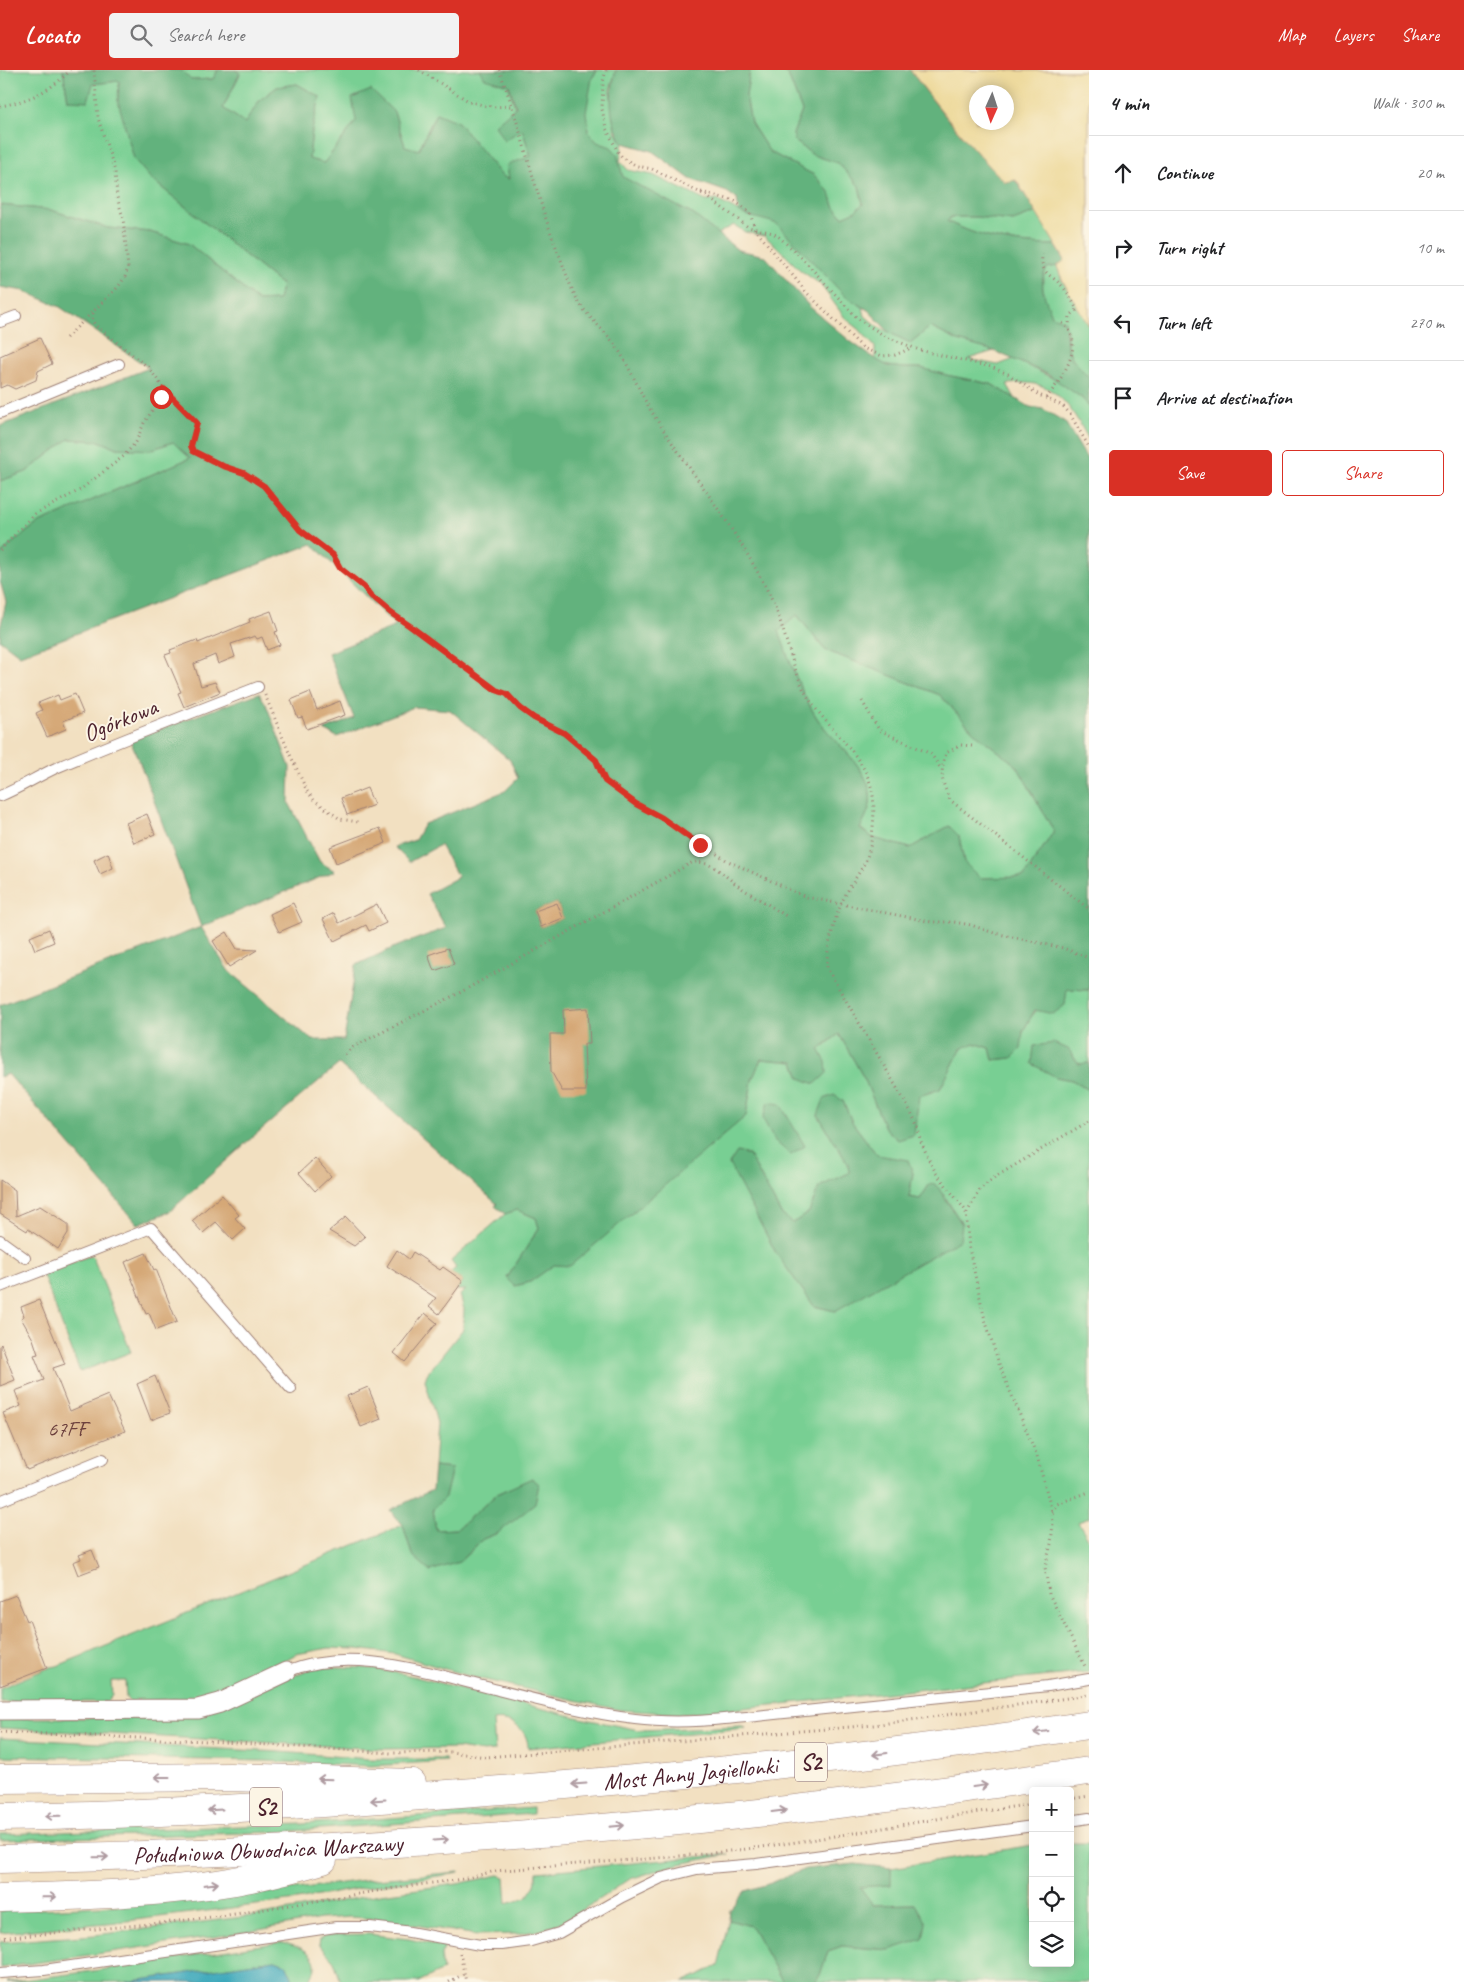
<!DOCTYPE html>
<meta charset="utf-8">
<style>
:root{--surface:#fff;--page:#f2f2f2;--text:#202124;--muted:#757577;--line:#e0e0e0;--accent:#d93025}
body{margin:0;font-family:Caveat,sans-serif;background:var(--page);color:var(--text)}
.controls{position:absolute;right:15px;bottom:15px;display:grid;overflow:hidden;border-radius:5px;box-shadow:0 2px 12px #0003}
.controls button{width:45px;height:45px;display:grid;place-items:center;padding:0;border:0;border-bottom:1px solid var(--line);background:var(--surface);color:var(--text);font:25px sans-serif}
.compass{position:absolute;left:969px;top:15px;width:45px;height:45px;border-radius:50%;background:var(--surface);box-shadow:0 2px 12px #0003;rotate:183deg}
.stop{position:absolute;width:15px;height:15px;margin:-11px;border:4px solid #d93025;border-radius:50%;background:#fff}
.stop.end{background:#d93025;border-color:#fff;box-shadow:0 1px 5px #0008}
.list{margin:0;padding:0;list-style:none}
h2{display:flex;justify-content:space-between;align-items:center;height:65px;margin:0;padding:0 20px;font-size:21px}
h2 small{font-size:16px;font-weight:400;color:var(--muted)}
.list li{display:grid;grid-template-columns:32px 1fr auto;gap:15px;align-items:center;box-sizing:border-box;height:75px;padding:0 20px;border-top:1px solid var(--line)}
.list b{display:block;font-size:19px;white-space:nowrap}
.list em{font-size:16px;font-style:normal;color:var(--muted)}
.actions{display:flex;gap:10px;padding:15px 20px}
.actions a{flex:1;padding:11px 0;border:1px solid var(--accent);border-radius:5px;text-align:center;font-size:18px;color:var(--accent)}
.actions .main{background:var(--accent);color:#fff}
.icon{flex:none;width:28px;height:28px;fill:none;stroke:currentColor;stroke-width:2;stroke-linecap:round;stroke-linejoin:round}
.map{position:relative;flex:none;width:1089px;height:1912px;overflow:hidden}
header{display:flex;align-items:center;gap:30px;box-sizing:border-box;height:70px;padding:0 25px;background:var(--accent);color:#fff}
header strong{font-size:24px}
nav{display:flex;gap:28px;margin-inline-start:auto;font-size:18px}
.search{width:350px;height:45px;background:var(--page);display:flex;align-items:center;gap:12px;box-sizing:border-box;padding:0 18px;border-radius:5px;color:var(--muted);font-size:19px}
main{display:flex}
aside{flex:1;background:var(--surface)}
.map>svg:first-child{display:block}
</style>
<header>
<strong>Locato</strong>
<div class="search"><svg class="icon" aria-label="search" viewBox="0 0 24 24"><circle cx="10" cy="10" r="6"/><path d="M15 15l6 6"/></svg>Search here</div>
<nav><a>Map</a><a>Layers</a><a>Share</a></nav>
</header>
<main>
<div class="map">
<svg width="1089" height="1912" viewBox="0 0 1089 1912">
<rect width="100%" height="100%" fill="#fcf5e5"/>
<filter id="ink" filterUnits="userSpaceOnUse"><feTurbulence type="fractalNoise" baseFrequency=".02" numOctaves="2"/><feDisplacementMap in="SourceGraphic" scale="10" xChannelSelector="R" yChannelSelector="G"/><feConvolveMatrix kernelMatrix="1 2 1 2 8 2 1 2 1" color-interpolation-filters="sRGB"/></filter>
<filter id="wash" filterUnits="userSpaceOnUse"><feTurbulence type="fractalNoise" baseFrequency=".0096" numOctaves="4" result="noise"/><feDisplacementMap in="SourceGraphic" scale="20" xChannelSelector="R" yChannelSelector="G"/><feGaussianBlur stdDeviation="1.12" result="paint"/><feColorMatrix in="noise" values="0 0 0 0 0 0 0 0 0 0 0 0 0 0 0 0 0 1.4 0 .05"/><feComposite in="paint" operator="in"/></filter>
<g filter="url(#wash)">
<rect width="100%" height="100%" fill="#f2e0c1"/>
<!-- green -->
<path fill="#78cf93" stroke="#61775f" fill-rule="evenodd" d="M0 0H63L68 30 93 14 119 11 118 31 150 108 282 215 278 230 258 231 189 174 150 162 108 158 51 140 0 135Z
M181 0H218L213 9 191 10Z
M235 0H480L485 8 508 15 531 87 507 95 509 110 502 106 458 53 436 43 418 81 405 76 394 42 356 51 324 93 309 90 312 60 320 27 297 14 277 17 260 30 245 53 223 38 240 4Z
M598 0H616L610 20 615 61 623 73 620 91 628 100 653 105 706 131 717 130 745 145 762 148 777 154 802 180 861 229 865 246 877 256 910 273 930 257 958 271 994 281 968 289 998 295 1014 289 1062 313 1089 334V370C1075 345 1060 314 1026 313 1020 313 1013 314 1007 314L1015 328 991 314 946 305 921 298H903L888 296 875 289V277L859 259 845 248 820 214 800 200 775 175 764 166 745 162 734 155 717 164 694 145 592 96 579 38 592 8Z
M750 0H782L788 5 802 41 793 64 795 71 813 85 839 93 859 116 863 134 854 142 843 147 834 136 830 123 814 105 770 82 765 75 751 53 746 26Z
M1037 142 1056 175C1019 175 980 169 947 151L950 147H977L1013 151Z
M1057 196 1062 211 1074 229 1089 256V308C1072 289 1067 286 1067 260 1062 256 1056 251 1052 246 1043 232 1039 212 1047 198Z
M69 369 99 371 117 378 150 380 173 372 190 388 37 454 11 474 0 486V411L26 402Z
M797 545 825 580 940 625 975 663 1017 696 1054 761 1024 807 980 808 964 792 959 766 949 756 910 778 873 768 860 758C863 751 869 742 870 734 875 699 831 672 815 645 799 618 789 590 778 561Z
M1067 919 1089 920V993L1079 994 1068 979 1056 1007 1072 1010 1089 1020V1448L1078 1452 1089 1470V1602L685 1644 620 1640 472 1607 395 1584 357 1579 329 1578 296 1584 236 1618 210 1627 130 1632 126 1628 125 1611H111L112 1624 108 1632H0V1618L51 1597 57 1596 403 1455 412 1485 459 1492 483 1469 498 1463 497 1424 457 1459 436 1460 433 1439 445 1427 451 1399 434 1397 437 1353 425 1310 427 1304 463 1259 464 1239 460 1225 466 1220H457L463 1211 454 1205 446 1206 456 1198 451 1191 505 1144 517 1140 536 1148 539 1158 507 1208 515 1216 530 1212 746 1046 752 1010 761 989 794 992 800 1008 826 992 819 980 839 964 865 1010 885 1058 919 1026 940 1019 961 979 974 973 990 978 993 990 1012 988C1025 974 1018 974 1024 960 1033 938 1048 931 1067 919ZM843 1031 852 1052 877 1085 913 1103 909 1127 920 1129 929 1115 944 1125 962 1154 835 1241 814 1236 776 1183 762 1156 749 1085 781 1144 793 1153 809 1142 819 1117 849 1103 848 1094 818 1045Z
M92 1185 131 1282 80 1302 42 1203Z
M338 1597 367 1598 404 1604 580 1648 639 1660 742 1656 746 1658 528 1678C528 1659 511 1648 493 1651L495 1681 483 1682 458 1678 383 1679 0 1658V1648H179L313 1598Z
M0 1668 281 1682 370 1689H445L446 1691 371 1696 264 1691 0 1686Z
M533 1738V1744L278 1762 0 1770V1764L302 1754Z
M1070 1773H1089V1912H815L820 1905 828 1881 842 1876 889 1880 915 1834 873 1835 859 1816 890 1815 891 1798 1033 1775V1893H1070Z
M729 1784 675 1795 630 1809 567 1850 542 1860 517 1864 477 1865 377 1849 350 1847 321 1849 241 1863 0 1898V1872L95 1865 268 1844 380 1824 457 1814 499 1805 505 1807 507 1833 527 1827 535 1815 537 1802Z
M459 1802V1803L378 1815 297 1830 118 1852 0 1863V1841L143 1834 266 1823 364 1810Z
M729 1850 751 1856 783 1912H683L718 1896Z
M368 1864 409 1869 445 1877 441 1885 443 1900 418 1912H341L334 1891 319 1874 320 1869 326 1865Z
M281 1872C293 1873 317 1882 315 1897 315 1902 310 1907 309 1912H294L286 1894 275 1890 127 1912H7L93 1901Z"/>
<!-- forest -->
<path fill="#62b27d" stroke="#566854" fill-rule="evenodd" d="M63 0H181L191 10 213 9 218 0H235L240 3 223 38 245 53 260 30 277 17 297 14 320 27 312 60 309 89 324 93 356 51 352 28 371 20 394 42 405 76 419 80 436 43 458 52 502 106 509 109 507 95 531 86 522 59 504 71 495 55 516 37 509 15 485 8 480 0H597L592 8 586 43 589 62 597 72 611 77 617 84 623 107 694 145 738 180 765 186 810 237 850 271 875 289 888 296 903 298H921L946 305 991 314 1030 337 1043 339 1065 352 1089 392V920L1067 919 1065 935 1053 944 1035 940 1023 961 1021 979 1012 988 993 990 990 978 974 973 961 979 940 1019 919 1026 914 1065 898 1070 885 1058 865 1010 839 964 819 979 826 992 827 1003 815 1014 800 1008 794 992 761 989 752 1010 746 1046 570 1196 554 1195 530 1212 515 1216 507 1208 539 1158 536 1148 517 1140 505 1144 495 1136 497 1134 339 994 255 1065 169 1142 138 1154 8 1004 0 1007V935L201 857 141 696 130 670 259 623 266 634 290 697 289 733 320 792 335 801 201 857 228 900 312 970H344L356 895 395 877 446 858 427 824 458 807 440 775 409 792 394 777 415 770 424 754 505 721 518 708 510 690 450 640 414 637 337 667 324 660 354 648 328 583 396 556 312 474 20 585 0 570V559L6 532 0 511V486L11 474 37 454 190 388 173 372 150 380 117 378 99 371 69 369 26 402 0 411V356L149 298 60 237 24 221 0 217V135L51 140 108 158 150 162 189 174 258 231 278 230 282 215 150 108 134 89 118 31 119 11 93 14 88 31 68 30ZM797 545 825 580 940 625 975 663 1017 696 1054 761 1024 807 980 808 964 792 959 766 949 756 910 778 873 768 860 759C863 751 869 742 870 734 875 699 831 672 815 645 799 618 789 590 779 561ZM557 833 563 848 541 857 535 841Z
M616 0H750L746 26 751 53 765 75 770 82 814 105 830 123 834 136 843 147 854 142 863 134 859 116 838 93 813 85 795 71 793 64 802 41 788 5 782 0H910C939 40 970 77 1005 111L1015 110 1037 142 1013 151 977 147H951L947 151C980 169 1019 175 1056 175L1065 191 1057 196 1047 198C1037 215 1046 229 1052 246L1065 251 1067 277 1072 288 1089 308V337L1082 328 1047 304 994 281 958 271 930 257 910 273 890 263 868 240 846 227 777 154C765 149 750 148 739 142L737 129 727 122 690 109 652 81 623 73C608 49 609 26 616 0Z
M1054 973 1068 979 1079 994 1089 993V1020L1072 1010 1056 1007 1032 994 1034 976Z
M834 1025 843 1031 852 1052 877 1085 908 1090 913 1103 909 1127 920 1129 929 1115 936 1114 962 1154 960 1170 835 1241 814 1236 776 1183 729 1094 737 1082 749 1085 781 1144 793 1153 809 1142 819 1117 849 1103 848 1094 818 1045 824 1029Z
M768 1032 780 1034 805 1076 791 1085 775 1071 763 1049Z
M434 1397 452 1399 445 1427 433 1439 436 1460 457 1459 497 1424 532 1408 539 1414 535 1434 498 1463 483 1469 459 1492 430 1501 412 1485 403 1455 390 1440 432 1420Z
M855 1794 891 1798V1815L860 1817 873 1835 915 1834 926 1853 923 1869 889 1880 842 1876 828 1881 820 1905 815 1912H783L751 1856 729 1850 730 1840 745 1821 771 1813 805 1799Z"/>
<!-- sand -->
<path fill="#eeda9e" stroke="#9c7c64" fill-rule="evenodd" d="M910 0 1089 1V256C1078 236 1064 218 1057 196L1065 190 1016 110 1005 112C970 77 940 40 910 0ZM976 22H1006V52H976Z"/>
<!-- water -->
<path fill="#3ca9bc" stroke="#436474" d="M275 1890 286 1894 294 1912H127Z"/>
<g id="blocks">
<!-- building -->
<path fill="#d5a877" d="M40 268 52 294 38 301 36 310 15 319 7 315 0 318V286Z
M271 541 278 561 275 562 280 575 267 580 262 567 257 569 255 566 231 574 235 587 218 594 215 585 194 594 201 616 215 612 220 622 184 637 178 623 181 622 165 585 171 583 170 580 197 570 198 573 250 552 249 549Z
M310 622 317 640 340 631 345 645 307 659 302 647 298 648 291 630Z
M75 624 83 643 63 651 66 659 47 667 36 643 42 640 38 633 58 625 60 630Z
M367 718 374 735 347 745 341 728Z
M147 744 155 764 134 773 126 753Z
M380 758 386 773 336 793 330 777Z
M108 783 113 798 100 804 94 790Z
M293 833 302 852 279 862 270 844Z
M557 833 563 848 541 857 535 841Z
M377 834 386 853 369 861 366 855 334 871 323 849 334 843 339 853Z
M49 859 54 872 35 880 30 867Z
M227 862 237 879 257 880 229 897 213 871Z
M448 878 454 894 434 901 428 885Z
M588 938 590 974H584L586 1021H562L551 1001 550 964H564L563 940Z
M315 1088 331 1106 315 1121 299 1103Z
M0 1110 15 1120 16 1146 40 1136 68 1154V1163L58 1179 28 1159 27 1161 0 1144Z
M222 1125 239 1145 235 1148 245 1159 233 1170 216 1152 203 1163 192 1151Z
M346 1147 365 1167 354 1176 329 1161Z
M397 1180 409 1189 413 1182 440 1200 443 1197 463 1211 439 1244 429 1236 436 1228 387 1196Z
M146 1183 154 1200 156 1199 177 1252 156 1260 149 1243 146 1244 125 1192Z
M39 1230 65 1294 53 1298 70 1341 108 1325 125 1361 27 1400 3 1343 21 1336 15 1321 44 1310 34 1285 38 1284 33 1269 21 1248 24 1246 21 1237Z
M425 1243 437 1253 405 1292 394 1283Z
M1 1274 15 1310 0 1316V1275Z
M155 1306 170 1343 151 1350 137 1314Z
M368 1317 381 1349 361 1357 347 1326Z
M92 1480 99 1497 78 1505 73 1492 81 1489 79 1485Z
M16 1525 27 1551 29 1550 47 1598 0 1616V1531Z"/>
</g>
</g>
<g filter="url(#ink)">
<use href="#blocks" fill-opacity="0" stroke="#9e8076" stroke-width="1"/>
<g fill="none" stroke-linecap="round" stroke-linejoin="round">
<!-- lane casing -->
<g stroke="#9e8076" stroke-width="12">
<path id="lane" d="M0 252 16 246
M0 343 119 294
M0 726C20 718 38 706 58 697 124 669 191 643 258 617
M0 1170 25 1188
M0 1217 151 1158 291 1319
M0 1431 103 1389
M286 1602C353 1575 427 1603 494 1619 541 1631 587 1643 635 1649 691 1656 749 1646 805 1641 886 1633 967 1624 1048 1616L1089 1609
M1070 1751 1089 1748
M0 1903 44 1900 336 1857H370L404 1861 480 1875H502L531 1871 559 1863 622 1827 661 1808 697 1799 756 1794 1033 1756"/>
</g>
<!-- street casing -->
<g stroke="#9e8076" stroke-width="21">
<path id="street" d="M0 1640 198 1639 220 1633 286 1602"/>
</g>
<!-- highway casing -->
<g stroke="#9e8076" stroke-width="29">
<g id="highway">
<path d="M0 1709 230 1707 412 1713"/>
<path id="s1" d="M0 1747C154 1745 307 1735 461 1723 671 1708 880 1686 1089 1655"/>
<path id="s2" d="M0 1789C244 1784 487 1771 729 1746 849 1734 969 1718 1089 1701"/>
<path d="M0 1828C76 1826 154 1824 229 1812 261 1807 292 1798 323 1790"/>
</g>
</g>
<!-- path -->
<path stroke="#9e8076" stroke-width="3" stroke-dasharray="1 4" stroke-linecap="butt" d="M419 0 470 32 492 37 512 36
M499 0C523 61 535 126 560 187 566 203 571 220 580 234 589 248 603 259 613 272 630 295 639 323 655 347 693 406 739 462 770 526 784 555 789 587 802 616 819 654 863 679 872 720 876 738 873 774 866 790 859 805 847 819 841 834 834 851 826 880 827 898L911 1042 918 1057 920 1069 929 1090 936 1103 966 1141 969 1178 984 1246 1000 1297 1037 1386 1052 1442 1053 1453 1051 1474 1045 1497 1049 1524 1086 1598
M606 0 603 12 602 39 606 58 618 82 623 88 637 96 652 99 705 125 748 157 773 163 779 167 800 186 858 249 885 266 919 280 991 297 1008 304 1039 325 1063 336 1070 344 1089 377
M0 36C26 32 53 20 70 0
M701 122 735 131 750 143 755 159 807 223 863 278 882 286 895 285 912 278
M1042 183C1040 206 1051 203 1063 217 1069 224 1073 232 1077 240L1070 246 1069 255
M93 243 92 250 95 255 149 298 164 319 197 353 191 376 193 381 223 396 244 403 264 416 300 460 333 485 340 498 364 517 371 526 391 543 410 556 496 620 507 625 534 648 565 663 597 690 605 711 636 733 728 791 806 827 932 852H954L971 855 994 863 1063 878 1089 888
M66 268 118 217 125 207 128 198 123 148 117 127 115 101 98 48 94 0
M1046 328C1064 307 1089 268 1059 251
M0 480 35 444 80 420 124 386 136 372 144 353 161 327 164 319
M265 625 288 680 307 721 314 730 340 749 358 752
M862 631 879 660 931 684 941 699
M972 676 961 675 946 683C940 703 941 711 950 730L1089 839
M345 984 353 977 461 922 693 792C713 791 724 806 740 817 755 827 771 836 786 846
M967 1143 980 1119 995 1107 1089 1051
M1052 1442 1057 1434 1089 1422
M0 1662 208 1671 391 1683 451 1682 486 1687 874 1655 1089 1625
M1070 1729 1089 1726
M0 1868 171 1852 235 1844 395 1818 463 1809 496 1801C574 1793 652 1790 730 1781 831 1769 932 1748 1033 1734
M460 1883 466 1912
M449 1912 464 1904"/>
<!-- lane -->
<use href="#lane" stroke="#fff" stroke-width="10"/>
<!-- street -->
<use href="#street" stroke="#fff" stroke-width="19"/>
<!-- highway -->
<use href="#highway" stroke="#fff" stroke-width="28"/>
</g>
<!-- one-way arrows -->
<defs><path id="oneway-shaft" d="M-6 0H5M1.5-3L5.5 0L1.5 3" fill="none" stroke-width="1.6" stroke-linecap="round" stroke-linejoin="round" transform="scale(1.25)"/></defs>
<g stroke="#ae9aa0">
<use href="#oneway-shaft" transform="translate(1041 1662) rotate(172)"/>
<use href="#oneway-shaft" transform="translate(880 1684) rotate(173)"/>
<use href="#oneway-shaft" transform="translate(162 1707) rotate(180)"/>
<use href="#oneway-shaft" transform="translate(325 1709) rotate(-178)"/>
<use href="#oneway-shaft" transform="translate(579 1714) rotate(176)"/>
<use href="#oneway-shaft" transform="translate(980 1716) rotate(-8)"/>
<use href="#oneway-shaft" transform="translate(378 1730) rotate(176)"/>
<use href="#oneway-shaft" transform="translate(215 1740) rotate(177)"/>
<use href="#oneway-shaft" transform="translate(779 1741) rotate(-7)"/>
<use href="#oneway-shaft" transform="translate(53 1746) rotate(179)"/>
<use href="#oneway-shaft" transform="translate(617 1756) rotate(-5)"/>
<use href="#oneway-shaft" transform="translate(441 1770) rotate(-4)"/>
<use href="#oneway-shaft" transform="translate(101 1787) rotate(-1)"/>
<use href="#oneway-shaft" transform="translate(211 1814) rotate(-7)"/>
<use href="#oneway-shaft" transform="translate(49 1827) rotate(-1)"/>
</g>
</g>
<g fill="none" stroke-linecap="round" stroke-linejoin="round" filter="url(#ink)">
<!-- route -->
<path stroke="#d93025" stroke-width="6" d="M161 327 164 319 197 353 191 376 193 381 223 396 244 403 264 416 300 460 333 485 340 498 364 517 371 526 391 543 410 556 496 620 507 624 520 638 534 648 564 663 596 690 605 711 636 734 662 748 700 775"/>
</g>
<g text-anchor="middle" stroke-width="4" stroke-linejoin="round" paint-order="stroke">
<!-- number labels -->
<g font-size="21" fill="#6d413e">
<text x="67" y="1366">67FF</text>
</g>
<!-- shield labels -->
<g fill="#fcf5e5" stroke="#7f5f63" stroke-width="1">
<rect x="795" y="1672.5" width="32" height="39" rx="4"/>
<rect x="250" y="1717.5" width="32" height="39" rx="4"/>
</g>
<g font-size="22" font-weight="bold" fill="#4a1f2b">
<text x="811" y="1700">S2</text>
<text x="266" y="1745">S2</text>
</g>
<!-- street labels -->
<g font-size="24" fill="#4a1f2b" stroke="#fcf5e5">
<text transform="translate(120 650) rotate(-22)" y="8">Ogórkowa</text>
<text dy="8" stroke="none"><textPath href="#s1" startOffset="692">Most Anny Jagiellonki</textPath></text>
<text dy="8" stroke="none"><textPath href="#s2" startOffset="268">Południowa Obwodnica Warszawy</textPath></text>
</g>
</g>
</svg>
<div class="controls">
<button>+</button>
<button>−</button>
<button><svg class="icon" aria-label="locate" viewBox="0 0 24 24"><circle cx="12" cy="12" r="6"/><path d="M12 2v4M12 18v4M2 12h4M18 12h4"/></svg></button>
<button><svg class="icon" aria-label="layers" viewBox="0 0 24 24"><path d="M12 4l9 5-9 5-9-5zM3 14l9 5 9-5"/></svg></button>
</div>
<svg class="compass" viewBox="-18 -18 36 36"><path d="M0-13l5 13h-10z" fill="#e53935"/><path d="M0 13l5-13h-10z" fill="#757577"/></svg>
<div class="stop" style="left:161px;top:327px"></div>
<div class="stop end" style="left:700px;top:775px"></div>
</div>
<aside>
<h2>4 min<small>Walk · 300 m</small></h2>
<ul class="list">
<li><svg class="icon" aria-label="ahead" viewBox="0 0 24 24"><path d="M12 20V5M6 11l6-6 6 6"/></svg><div><b>Continue</b></div><em>20 m</em></li>
<li><svg class="icon" aria-label="right" viewBox="0 0 24 24"><path d="M7 20v-9h11M14 6l5 5-5 5"/></svg><div><b>Turn right</b></div><em>10 m</em></li>
<li><svg class="icon" aria-label="left" viewBox="0 0 24 24"><path d="M17 20v-9H6M10 6l-5 5 5 5"/></svg><div><b>Turn left</b></div><em>270 m</em></li>
<li><svg class="icon" aria-label="arrive" viewBox="0 0 24 24"><path d="M6 21V4h12l-3 4 3 4H6"/></svg><div><b>Arrive at destination</b></div></li>
</ul>
<div class="actions"><a class="main">Save</a><a>Share</a></div>
</aside>
</main>
